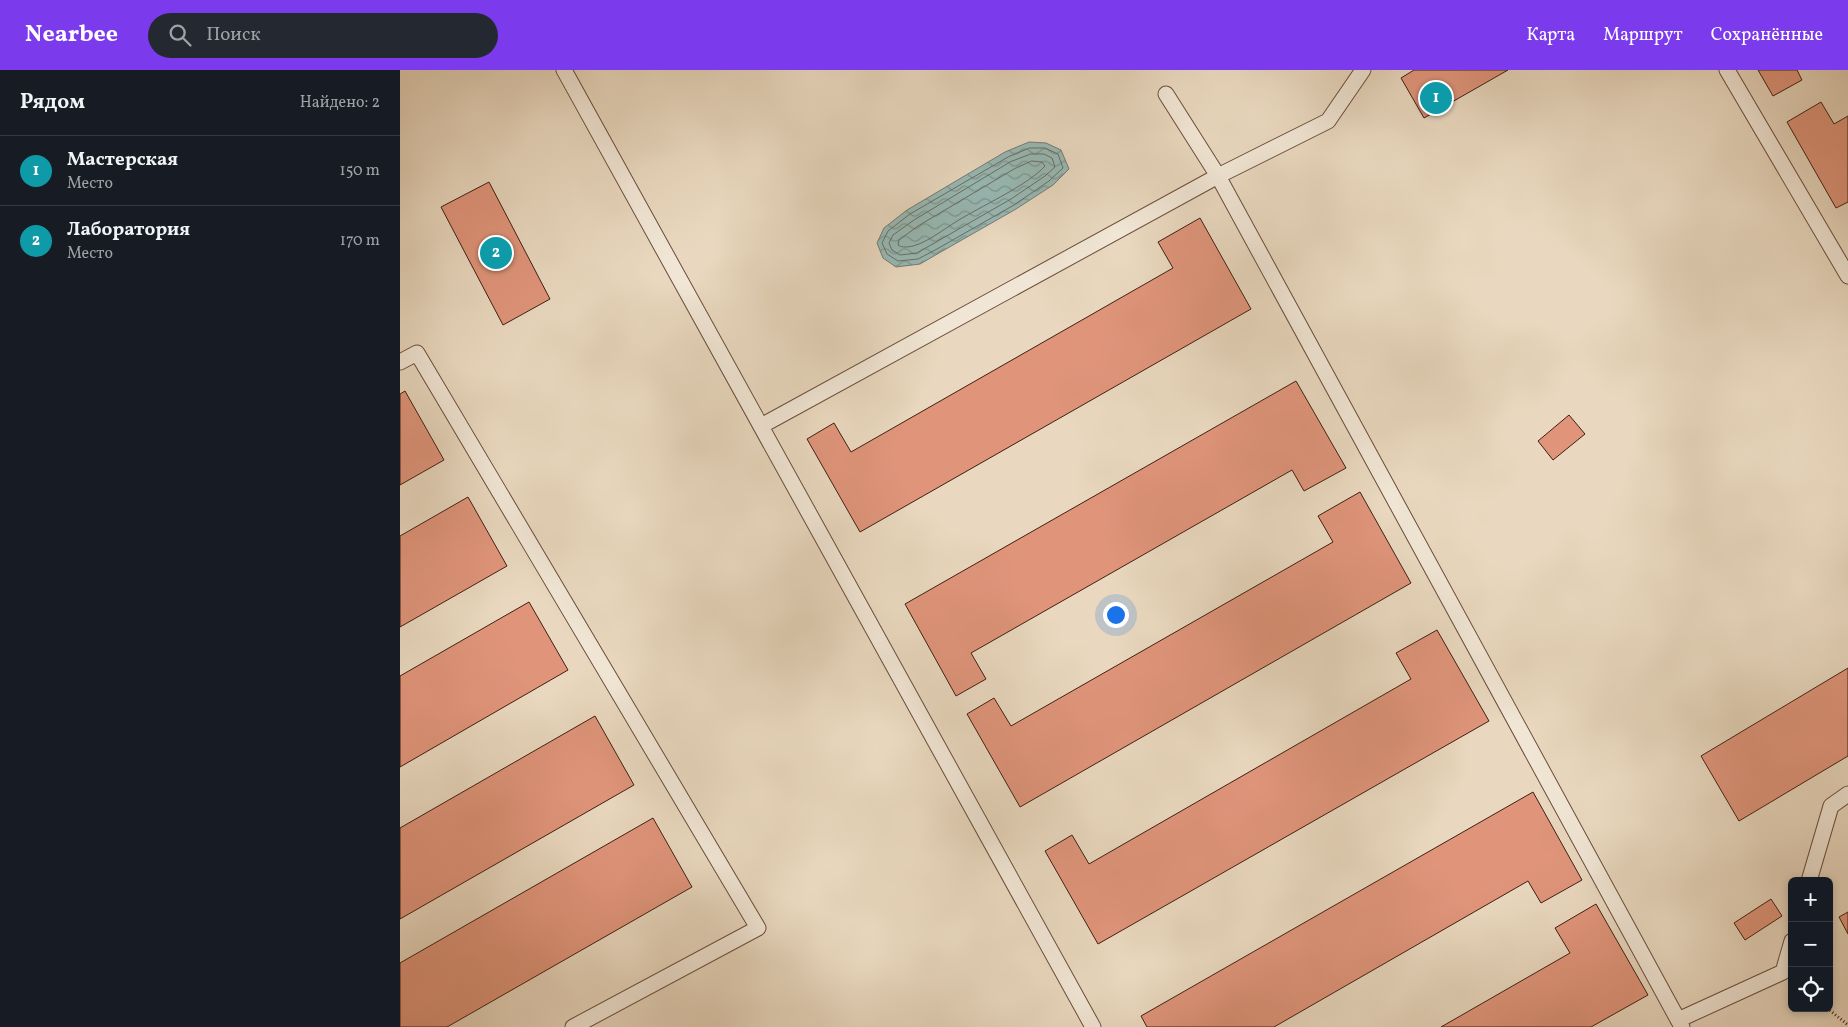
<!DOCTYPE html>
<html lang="ru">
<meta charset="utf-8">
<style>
:root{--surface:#171b24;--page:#242831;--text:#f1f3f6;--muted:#9ea1a6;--line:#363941;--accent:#7c3aed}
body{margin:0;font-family:Vollkorn,serif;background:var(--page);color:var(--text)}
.controls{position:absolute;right:15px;bottom:15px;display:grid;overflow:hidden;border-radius:8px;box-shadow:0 2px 8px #0003}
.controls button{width:45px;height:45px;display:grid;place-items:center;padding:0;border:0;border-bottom:1px solid var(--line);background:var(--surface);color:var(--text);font:25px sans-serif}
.you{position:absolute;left:715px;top:544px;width:18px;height:18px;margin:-12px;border:4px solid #fff;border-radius:50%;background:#1a73e8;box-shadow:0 0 0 8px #1a73e833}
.badge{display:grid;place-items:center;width:32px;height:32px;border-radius:50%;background:var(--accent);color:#fff;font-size:16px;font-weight:700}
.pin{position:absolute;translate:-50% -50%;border:2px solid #fff;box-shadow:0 1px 5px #0006}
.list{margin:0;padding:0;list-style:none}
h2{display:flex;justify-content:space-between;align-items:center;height:65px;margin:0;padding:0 20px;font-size:21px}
h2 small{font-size:16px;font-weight:400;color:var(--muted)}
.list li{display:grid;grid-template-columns:32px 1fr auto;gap:15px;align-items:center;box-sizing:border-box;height:70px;padding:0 20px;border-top:1px solid var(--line)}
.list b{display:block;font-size:19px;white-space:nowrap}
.list p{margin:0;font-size:16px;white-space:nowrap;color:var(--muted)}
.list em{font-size:16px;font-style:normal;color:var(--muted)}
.icon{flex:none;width:28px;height:28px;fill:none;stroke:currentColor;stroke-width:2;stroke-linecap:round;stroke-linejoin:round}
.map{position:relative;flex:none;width:1448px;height:957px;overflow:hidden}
header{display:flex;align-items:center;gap:30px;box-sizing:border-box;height:70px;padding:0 25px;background:var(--accent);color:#fff}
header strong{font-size:24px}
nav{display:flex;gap:28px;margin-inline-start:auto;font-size:18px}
.search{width:350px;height:45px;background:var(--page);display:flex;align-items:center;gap:12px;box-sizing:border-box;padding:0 18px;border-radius:28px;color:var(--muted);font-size:19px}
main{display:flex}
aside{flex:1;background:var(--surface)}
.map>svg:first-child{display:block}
</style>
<header>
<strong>Nearbee</strong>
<div class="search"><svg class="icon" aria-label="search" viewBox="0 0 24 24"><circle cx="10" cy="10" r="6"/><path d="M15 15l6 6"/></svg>Поиск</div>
<nav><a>Карта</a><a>Маршрут</a><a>Сохранённые</a></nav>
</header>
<main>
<aside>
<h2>Рядом<small>Найдено: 2</small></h2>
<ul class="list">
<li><span class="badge" style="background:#0f9aa8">1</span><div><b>Мастерская</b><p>Место</p></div><em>150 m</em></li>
<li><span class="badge" style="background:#0f9aa8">2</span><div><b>Лаборатория</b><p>Место</p></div><em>170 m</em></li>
</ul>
</aside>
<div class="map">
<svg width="1448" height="957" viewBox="0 0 1448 957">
<defs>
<pattern id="water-waves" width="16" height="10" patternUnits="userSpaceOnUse" patternTransform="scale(1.25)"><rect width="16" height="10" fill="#97b9b5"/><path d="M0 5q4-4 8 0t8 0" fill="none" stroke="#7d9692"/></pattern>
</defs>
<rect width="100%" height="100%" fill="#e9d8bf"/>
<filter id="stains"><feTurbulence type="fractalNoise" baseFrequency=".004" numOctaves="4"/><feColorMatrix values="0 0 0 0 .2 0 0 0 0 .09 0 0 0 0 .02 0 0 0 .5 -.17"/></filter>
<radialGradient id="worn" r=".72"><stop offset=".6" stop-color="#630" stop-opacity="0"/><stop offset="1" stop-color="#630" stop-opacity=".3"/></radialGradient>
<!-- water -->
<path fill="url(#water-waves)" stroke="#747b74" d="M629 72 646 73 661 80 669 99 653 115 616 139 539 183 520 194 496 197 483 188 477 173 484 158 507 140 605 82Z"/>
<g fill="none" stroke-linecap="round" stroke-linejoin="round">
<!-- shore -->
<path stroke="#6b6c64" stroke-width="1" d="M630 78H645L658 84 663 98 649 111 614 135 537 179 518 189 498 191 487 184 482 173 488 161 510 144 608 87Z
M631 84H644L652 88 655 97 645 106 611 129 517 183 500 185 492 180 489 173 493 165 514 150 610 92Z
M632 91 642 92 645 96C629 114 586 134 564 147 549 155 529 172 513 176 508 177 502 178 498 175L499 170 518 156 614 99Z"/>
</g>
<!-- building -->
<path fill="#e0957b" stroke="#3f1f12" d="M1014 0H1108L1024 48 1001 8Z
M1358 0H1397L1402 10 1373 26Z
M1421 32 1434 54 1448 46V132L1436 138 1387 52Z
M89 112 150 229 103 255 41 137Z
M800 148 851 239 460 462 407 369 434 353 451 382 773 198 758 172Z
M896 311 946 398 904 421 892 400 571 583 586 609 556 626 505 534Z
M5 321 44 390 0 415V324Z
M1169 345 1185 364 1153 390 1138 371Z
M960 422 1011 513 620 737 567 644 594 628 611 656 933 472 918 446Z
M68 427 107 496 0 557V466Z
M129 532 168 600 0 697V606Z
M1037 560 1089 651 698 874 645 781 672 765 689 794 1011 609 996 583Z
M1448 598V686L1339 751 1301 686Z
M195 646 234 715 0 849V758Z
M1133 722 1182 810 1141 833 1128 811 874 957H747L741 946Z
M253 748 292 817 47 957H0V893Z
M1371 829 1382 846 1345 870 1334 853Z
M1196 834 1248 925 1191 957H1041L1170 883 1155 858Z
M1448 842V864L1439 847Z"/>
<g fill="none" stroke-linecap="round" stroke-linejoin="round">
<!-- service casing -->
<g stroke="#6a4d3d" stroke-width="17">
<path id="service" d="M164 0 693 957
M1327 0 1448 206
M766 24 818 106 1282 957
M0 292 17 283 358 858 173 957
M361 356 818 106 928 51 963 0
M1409 811 1431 736 1448 724
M1278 950 1383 902 1392 871"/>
</g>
<!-- path -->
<path stroke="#3f1f12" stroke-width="3" stroke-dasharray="1 2.5" stroke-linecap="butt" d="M1427 938 1448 955"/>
<!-- service -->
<use href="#service" stroke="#f1e6d5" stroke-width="15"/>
</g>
<rect width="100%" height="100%" filter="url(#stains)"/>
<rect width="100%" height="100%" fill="url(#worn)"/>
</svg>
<div class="controls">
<button>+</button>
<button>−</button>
<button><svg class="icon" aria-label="locate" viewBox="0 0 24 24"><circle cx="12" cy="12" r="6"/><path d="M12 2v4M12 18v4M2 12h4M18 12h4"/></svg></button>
</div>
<div class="you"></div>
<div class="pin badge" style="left:1036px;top:28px;background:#0f9aa8">1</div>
<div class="pin badge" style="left:96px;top:183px;background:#0f9aa8">2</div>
</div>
</main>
